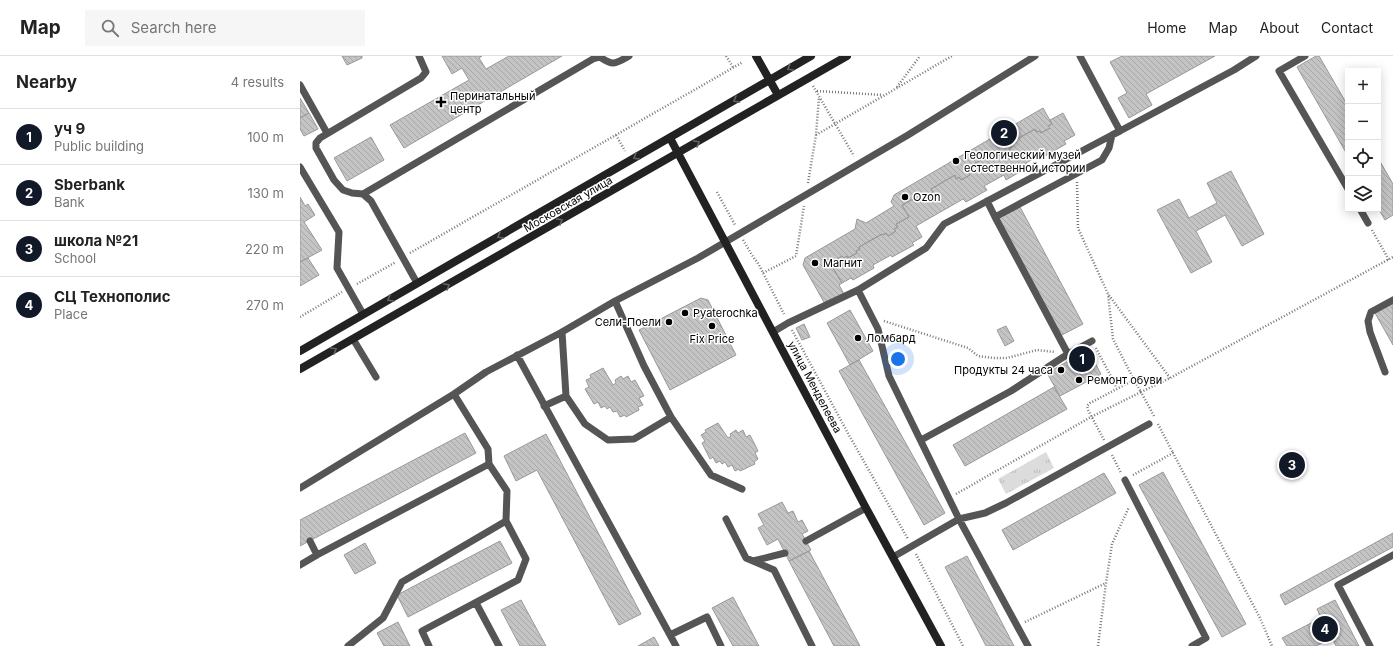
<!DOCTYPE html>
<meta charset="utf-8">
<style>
:root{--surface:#fff;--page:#f6f6f6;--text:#222;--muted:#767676;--line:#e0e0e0;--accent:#111827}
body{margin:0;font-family:Inter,sans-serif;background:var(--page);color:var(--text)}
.controls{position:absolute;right:12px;top:12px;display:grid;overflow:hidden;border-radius:0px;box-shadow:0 2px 10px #0003}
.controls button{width:36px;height:36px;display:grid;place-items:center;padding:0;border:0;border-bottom:1px solid var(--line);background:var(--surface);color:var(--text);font:20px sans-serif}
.you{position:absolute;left:598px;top:303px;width:14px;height:14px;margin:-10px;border:3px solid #fff;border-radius:50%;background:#1a73e8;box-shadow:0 0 0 6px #1a73e833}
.badge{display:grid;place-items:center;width:26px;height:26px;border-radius:50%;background:var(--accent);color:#fff;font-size:13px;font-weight:700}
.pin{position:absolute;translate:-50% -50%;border:2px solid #fff;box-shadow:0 1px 4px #0006}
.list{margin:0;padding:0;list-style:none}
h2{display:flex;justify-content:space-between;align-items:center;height:52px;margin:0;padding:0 16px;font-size:17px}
h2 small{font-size:13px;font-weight:400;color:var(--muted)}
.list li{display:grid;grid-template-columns:26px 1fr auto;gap:12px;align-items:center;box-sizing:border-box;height:56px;padding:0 16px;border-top:1px solid var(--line)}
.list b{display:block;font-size:15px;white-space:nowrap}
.list p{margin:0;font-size:13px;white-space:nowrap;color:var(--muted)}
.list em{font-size:13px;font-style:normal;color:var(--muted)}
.icon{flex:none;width:22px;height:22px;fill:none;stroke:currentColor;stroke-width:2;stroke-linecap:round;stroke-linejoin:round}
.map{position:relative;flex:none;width:1093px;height:590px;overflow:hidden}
header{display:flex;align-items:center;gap:24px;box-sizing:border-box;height:56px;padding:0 20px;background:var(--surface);border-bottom:1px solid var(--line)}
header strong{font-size:19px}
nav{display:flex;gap:22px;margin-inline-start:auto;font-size:14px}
.search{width:280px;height:36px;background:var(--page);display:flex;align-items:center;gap:10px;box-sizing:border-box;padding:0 14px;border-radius:0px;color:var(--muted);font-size:15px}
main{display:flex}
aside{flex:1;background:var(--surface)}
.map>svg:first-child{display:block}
</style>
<header>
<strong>Map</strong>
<div class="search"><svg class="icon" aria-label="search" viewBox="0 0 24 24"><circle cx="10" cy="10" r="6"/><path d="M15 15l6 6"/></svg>Search here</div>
<nav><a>Home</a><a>Map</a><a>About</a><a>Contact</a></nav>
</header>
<main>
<aside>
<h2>Nearby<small>4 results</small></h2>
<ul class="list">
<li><span class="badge">1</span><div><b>уч 9</b><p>Public building</p></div><em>100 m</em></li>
<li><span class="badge">2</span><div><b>Sberbank</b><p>Bank</p></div><em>130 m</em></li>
<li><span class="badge">3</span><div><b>школа №21</b><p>School</p></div><em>220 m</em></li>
<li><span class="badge">4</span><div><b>СЦ Технополис</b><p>Place</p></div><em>270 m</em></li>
</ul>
</aside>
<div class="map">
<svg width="1093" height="590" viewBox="0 0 1093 590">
<defs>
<pattern id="park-tufts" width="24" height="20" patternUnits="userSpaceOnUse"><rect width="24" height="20" fill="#dcdcdc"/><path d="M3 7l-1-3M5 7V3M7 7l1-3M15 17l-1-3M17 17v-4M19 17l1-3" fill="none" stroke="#bbb"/></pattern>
<pattern id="building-back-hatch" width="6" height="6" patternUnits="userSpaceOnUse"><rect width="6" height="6" fill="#c4c4c4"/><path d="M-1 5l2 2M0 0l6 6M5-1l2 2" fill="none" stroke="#a7a7a7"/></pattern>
</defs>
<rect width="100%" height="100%" fill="#fff"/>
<!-- park -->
<path fill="url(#park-tufts)" d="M746 396 754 412 706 438 698 423Z"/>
<!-- building -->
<path fill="url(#building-back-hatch)" stroke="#999" d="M42 0H62V2L47 9Z
M142 0H182L179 2 186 13 209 0H262L104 92 90 69 169 24 162 12 152 18Z
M822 0H915L846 38 852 49 829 62 818 42 827 37 810 6Z
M1016 0H1019L1048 50V100L997 11Z
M0 42 9 57 0 62Z
M743 52 752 68 748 70 750 72 741 77 740 75 737 76 735 73 710 87 712 91 709 93 710 95 702 101 700 98 697 100 694 96 669 111 671 115 668 117 670 119 661 124 659 121 656 123 655 119 631 133 633 136 629 138 631 142 622 146 620 143 617 145 615 142 602 149 609 161 596 168 598 171 594 173 596 175 588 180 586 177 583 179 582 178 559 191 560 193 556 195 557 197 548 202 547 200 544 202 542 200 530 207 542 227 539 229 544 238 525 248 503 209 505 202 555 173 557 163 566 167 594 150 591 146 594 139Z
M9 57 18 73 4 80 0 73V62Z
M763 57 775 79 764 85 766 88 745 100 744 97 726 107 728 111 706 124 704 119 684 130 687 134 666 146 663 143 616 170 622 181 612 187 614 189 592 201 591 199 573 209 574 212 553 224 551 222 542 227 530 207 542 200 544 202 547 200 548 202 557 197 556 195 560 193 559 191 582 178 583 179 586 177 588 180 596 175 594 173 598 171 596 168 609 161 602 149 615 142 617 145 620 143 622 146 631 142 629 138 633 136 631 133 655 119 656 123 659 121 661 124 670 119 668 117 671 115 669 111 694 96 697 100 700 98 702 101 710 95 709 93 712 91 710 87 735 73 737 76 740 75 741 77 750 72 748 70 752 68 750 64Z
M71 81 84 104 47 125 34 102Z
M1078 102 1093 128V159L1085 164 1078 152Z
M931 115 964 178 942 190 925 159 896 175 912 206 891 217 857 154 879 143 889 162 917 147 907 127Z
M0 141 5 150 8 148 15 159 4 166 22 194 0 206Z
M720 151 783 268 760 280 697 163Z
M8 202 19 219 0 230V206Z
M401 242 408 244 436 299 370 334 339 274Z
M1093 247V289L1075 257Z
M550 254 573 295 550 309 527 267Z
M504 268 510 281 502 284 496 272Z
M706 270 714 285 705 290 697 274Z
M788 294 801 318 760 340 747 317Z
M559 304 645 457 624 469 539 315Z
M303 312 313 329 316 327 315 324 321 320 323 323 328 320 331 326 335 324 344 340 339 342 343 349 338 351 339 354 326 361 325 359 320 361 317 355 313 356 310 351 307 353 305 350 301 352 298 346 294 348 285 333 289 331 286 324 291 322 290 319Z
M754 331 767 353 665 410 653 389Z
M418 367 428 382 431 380 430 378 436 374 438 377 443 374 446 381 450 379 458 395 455 397 458 403 454 406 455 408 440 415 439 413 435 415 432 409 428 411 425 406 422 408 420 405 416 407 413 401 410 403 402 387 405 385 401 379 406 376 405 374Z
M165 377 176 397 0 490V464Z
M246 378 341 558 319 569 237 414 216 425 204 400Z
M863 416 946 568 922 581 839 429Z
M804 417 816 437 713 494 702 474Z
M482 446 488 457 493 455 498 466 502 464 508 475 502 478 511 494 489 505 478 483 467 489 458 472 464 469 458 458Z
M1093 477V491L985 549 980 539Z
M200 485 212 507 108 561 97 539Z
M65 487 76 507 55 518 44 499Z
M509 495 560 590H534L489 505Z
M667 500 714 590H686L645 511Z
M433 541 459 590H433L412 552Z
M221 544 246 590H220L201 554Z
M1035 544 1059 590H1036L1032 582 1016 590H987L982 582 1021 562 1017 553Z
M98 566 110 590H84L77 577Z
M354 581 359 590H338Z"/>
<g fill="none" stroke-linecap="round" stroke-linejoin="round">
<!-- path -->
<path stroke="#777" stroke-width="2.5" stroke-dasharray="1 2" stroke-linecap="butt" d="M426 0 433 11
M513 30 554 100
M597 31 620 0
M517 35 583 39
M316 79 325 95
M516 79 652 0
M777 126 778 172 808 238 870 322
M508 127 516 79 519 41
M417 136 435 169
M1072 174 1089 204
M443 184 452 199 459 209 484 258
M110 197 443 6
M463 217 496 200 504 150
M57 228 96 206
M0 261 42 236
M584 265 668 292 678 300 693 302H707L737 294 755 296
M492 274 550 381 608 483
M796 292 817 332
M854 360 841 336 870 322 1093 201
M858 368 873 397
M804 384 788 354 787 350 790 347 834 324 813 283 808 238
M812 399 821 417
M833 419 873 397 960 562 972 590
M656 438 791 361 841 336 834 324
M616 498 663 590
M725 566 806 527
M798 590 806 527 812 488 829 451"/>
<!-- lane -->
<path stroke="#555" stroke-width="7" d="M1005 0 979 15 1048 133
M0 29 27 77
M820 75 934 14 956 0
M0 111 39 176 37 212 63 258
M63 138 293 3 300 1C313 10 315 8 329 0
M687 145 695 161
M1060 153 1068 167
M117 227 71 145 63 138 52 137 43 134 34 124 16 92V87L20 82 121 22 126 16 119 0
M558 234 578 273 589 320 659 463 728 590
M262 276 266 340 285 368 308 384 334 383 371 361 344 310 315 245
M473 276 488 267 558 234 626 192 644 168 812 79
M53 283 76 321
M768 298 695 161 802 104 809 92 812 79 820 75 780 0
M217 299 376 590
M1085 316 1070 276 1068 265 1071 256 1093 244
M244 350 266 340
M371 361 411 419 442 433
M621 384 711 335 768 298 792 285
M825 424 906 582 892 590
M0 432 154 338 186 316 262 276 315 245 398 202 608 79 735 0
M426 463 446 502 474 514 512 590
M10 485 17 499
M506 485 566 452
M593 501 659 463 685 457 706 447 849 368
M453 505 485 497
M0 509 17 499 189 408 188 393 154 338
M176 547 199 590
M370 579 407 561 421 590
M48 590 83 562 102 526 206 465
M129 590 122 575 218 524 226 503 206 465 207 435 189 408
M1070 590 1038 529 1093 499"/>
<!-- secondary -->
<path stroke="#222" stroke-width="8" d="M456 0 478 39
M370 82 566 452 641 590
M0 295 511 0
M0 313 547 0"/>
</g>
<!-- one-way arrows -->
<defs><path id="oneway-chevron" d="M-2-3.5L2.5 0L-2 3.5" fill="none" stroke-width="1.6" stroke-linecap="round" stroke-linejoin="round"/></defs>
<g stroke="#646464">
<use href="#oneway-chevron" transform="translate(490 12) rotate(150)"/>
<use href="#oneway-chevron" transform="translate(436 44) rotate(150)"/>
<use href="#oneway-chevron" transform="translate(397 87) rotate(-30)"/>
<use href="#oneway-chevron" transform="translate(336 101) rotate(150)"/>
<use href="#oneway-chevron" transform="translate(260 165) rotate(-30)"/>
<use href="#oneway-chevron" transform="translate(200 180) rotate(150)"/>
<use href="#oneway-chevron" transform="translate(147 230) rotate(-30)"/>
<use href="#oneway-chevron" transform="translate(90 243) rotate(150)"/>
<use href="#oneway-chevron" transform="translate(34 294) rotate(-30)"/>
</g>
<!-- markers -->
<g fill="#000" stroke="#fff" stroke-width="1.5">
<path d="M139 40h4v4h4v4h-4v4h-4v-4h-4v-4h4z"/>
<circle cx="656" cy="105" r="4"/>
<circle cx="605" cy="141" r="4"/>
<circle cx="515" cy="207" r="4"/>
<circle cx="385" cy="257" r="4"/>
<circle cx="369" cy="266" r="4"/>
<circle cx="412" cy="270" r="4"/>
<circle cx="558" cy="282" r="4"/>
<circle cx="761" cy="314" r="4"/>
<circle cx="779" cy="324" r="4"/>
</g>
<g text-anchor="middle" stroke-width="3" stroke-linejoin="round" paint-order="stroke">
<!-- poi labels -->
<g font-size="11" fill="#000" stroke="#fff" text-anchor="start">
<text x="150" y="44">Перинатальный<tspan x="150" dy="13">центр</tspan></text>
<text x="664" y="103">Геологический музей<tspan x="664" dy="13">естественной истории</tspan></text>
<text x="613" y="145">Ozon</text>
<text x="523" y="211">Магнит</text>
<text x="393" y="261">Pyaterochka</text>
<text x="361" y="270" text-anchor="end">Сели-Поели</text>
<text x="566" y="286">Ломбард</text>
<text x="412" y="287" text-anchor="middle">Fix Price</text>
<text x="753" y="318" text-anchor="end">Продукты 24 часа</text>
<text x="787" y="328">Ремонт обуви</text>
</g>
<!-- street labels -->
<g font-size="11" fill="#000" stroke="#fff">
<text transform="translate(268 148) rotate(-30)" y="4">Московская улица</text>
<text transform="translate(515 331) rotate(62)" y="4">улица Менделеева</text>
</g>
</g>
</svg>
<div class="controls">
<button>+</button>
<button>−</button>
<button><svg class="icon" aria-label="locate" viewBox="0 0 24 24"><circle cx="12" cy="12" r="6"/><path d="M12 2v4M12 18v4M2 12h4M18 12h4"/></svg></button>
<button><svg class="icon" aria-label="layers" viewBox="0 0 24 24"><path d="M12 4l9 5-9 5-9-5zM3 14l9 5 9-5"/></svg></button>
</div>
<div class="you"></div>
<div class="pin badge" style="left:782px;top:303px">1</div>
<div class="pin badge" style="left:704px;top:77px">2</div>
<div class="pin badge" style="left:992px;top:409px">3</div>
<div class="pin badge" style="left:1025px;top:573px">4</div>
</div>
</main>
